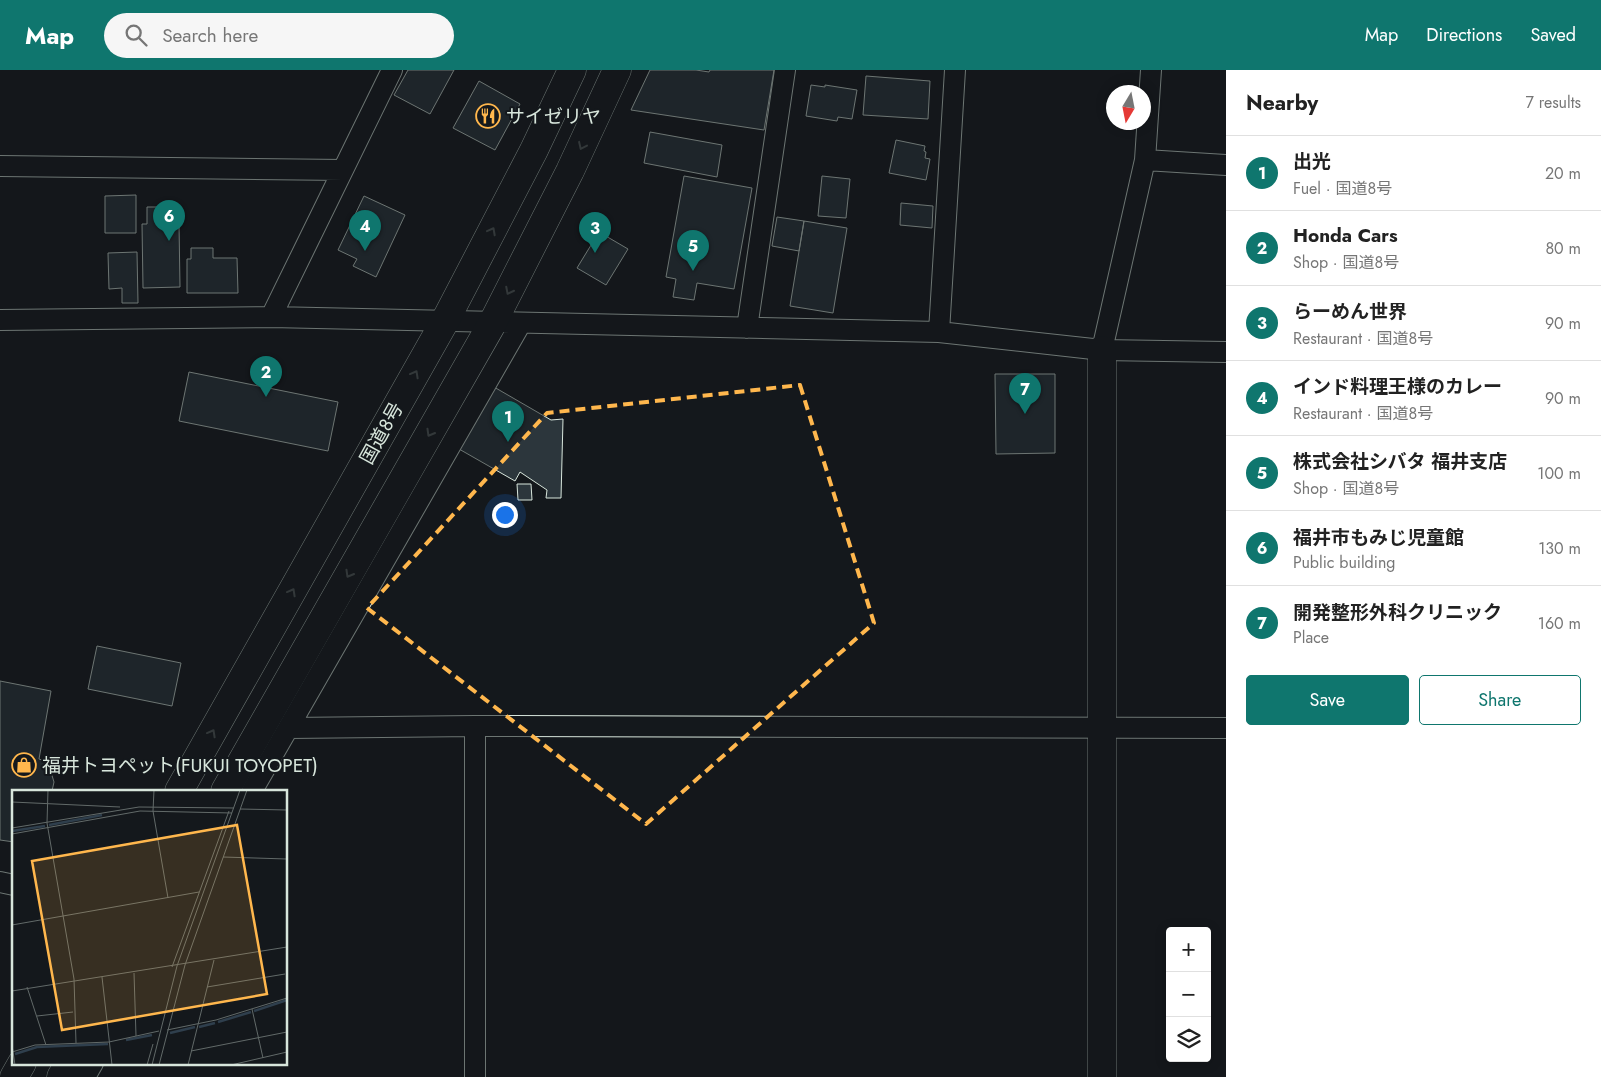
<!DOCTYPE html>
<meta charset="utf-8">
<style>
:root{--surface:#fff;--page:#f6f6f6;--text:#222;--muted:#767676;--line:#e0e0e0;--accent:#0f766e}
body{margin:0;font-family:Jost,"Noto Sans JP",sans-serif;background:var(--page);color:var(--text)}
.controls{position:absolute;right:15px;bottom:15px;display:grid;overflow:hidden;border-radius:5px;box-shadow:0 2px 12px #0003}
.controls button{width:45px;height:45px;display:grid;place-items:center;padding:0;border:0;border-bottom:1px solid var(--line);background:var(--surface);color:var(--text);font:25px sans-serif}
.compass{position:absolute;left:1106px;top:15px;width:45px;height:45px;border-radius:50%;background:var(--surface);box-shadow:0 2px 12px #0003;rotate:190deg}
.you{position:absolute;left:504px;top:444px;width:18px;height:18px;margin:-12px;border:4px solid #fff;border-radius:50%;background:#1a73e8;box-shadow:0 0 0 8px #1a73e833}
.badge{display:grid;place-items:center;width:32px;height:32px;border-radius:50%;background:var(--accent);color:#fff;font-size:16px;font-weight:700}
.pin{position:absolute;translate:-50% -41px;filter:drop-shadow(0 1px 2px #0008)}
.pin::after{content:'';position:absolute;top:26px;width:18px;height:15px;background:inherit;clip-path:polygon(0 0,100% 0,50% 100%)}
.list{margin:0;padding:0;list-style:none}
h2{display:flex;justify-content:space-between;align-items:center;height:65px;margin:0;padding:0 20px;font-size:21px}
h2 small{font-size:16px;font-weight:400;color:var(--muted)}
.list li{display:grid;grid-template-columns:32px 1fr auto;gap:15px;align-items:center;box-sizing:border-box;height:75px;padding:0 20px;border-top:1px solid var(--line)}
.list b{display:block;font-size:19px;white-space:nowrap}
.list p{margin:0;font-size:16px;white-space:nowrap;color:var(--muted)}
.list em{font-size:16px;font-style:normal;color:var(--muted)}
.actions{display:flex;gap:10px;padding:15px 20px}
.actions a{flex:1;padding:11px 0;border:1px solid var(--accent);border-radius:5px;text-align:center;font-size:18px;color:var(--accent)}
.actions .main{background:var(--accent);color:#fff}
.icon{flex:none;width:28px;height:28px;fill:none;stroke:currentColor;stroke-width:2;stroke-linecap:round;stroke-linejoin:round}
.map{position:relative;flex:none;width:1226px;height:1007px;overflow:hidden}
header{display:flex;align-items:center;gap:30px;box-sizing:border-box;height:70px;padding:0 25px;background:var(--accent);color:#fff}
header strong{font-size:24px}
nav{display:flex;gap:28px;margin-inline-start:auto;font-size:18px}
.search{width:350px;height:45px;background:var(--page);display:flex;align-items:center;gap:12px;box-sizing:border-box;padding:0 18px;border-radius:28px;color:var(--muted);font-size:19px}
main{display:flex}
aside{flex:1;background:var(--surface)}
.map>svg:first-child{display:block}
</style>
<header>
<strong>Map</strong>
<div class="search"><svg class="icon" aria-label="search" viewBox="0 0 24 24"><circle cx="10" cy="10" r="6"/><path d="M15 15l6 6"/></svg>Search here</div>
<nav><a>Map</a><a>Directions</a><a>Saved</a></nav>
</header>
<main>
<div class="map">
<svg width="1226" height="1007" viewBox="0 0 1226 1007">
<rect width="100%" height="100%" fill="#14181c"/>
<!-- building -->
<path fill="#2c363c" stroke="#d8e6dc" d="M408 0H454L430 44 394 25Z
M650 0H696L709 2 710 0H774L764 60 631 40Z
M866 6 930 11 928 49 863 45Z
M479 11 520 34 495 80 453 58Z
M811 15 825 17V15L857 20 852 49 838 47 837 51 806 46Z
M650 62 722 75 717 107 644 93Z
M896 70 925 76 924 81 926 82 925 88 930 89 926 110 889 103Z
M684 106 752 118 734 219 697 213 694 230 673 227 676 209 666 207Z
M822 106 850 109 846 148 818 146Z
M136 125V163H105V126Z
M364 126 405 145 376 207 353 196 357 189 338 180Z
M901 133 933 136 932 158 900 155Z
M147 137H161L162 154H179L180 217 143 218 142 154H147Z
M777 147 804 151 799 181 772 176Z
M804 151 847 158 833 243 790 236Z
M599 162 628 179 606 215 577 198Z
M191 178H213V188H237L238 223H187V189H191Z
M137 182 138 233H122V218L109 219 108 183Z
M189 302 338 332 328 381 179 351Z
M995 304H1055V383L996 384Z
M494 317 551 350 563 349 561 428H546L547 420 520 402 515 411 459 379Z
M517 414H531L532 430H518Z
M97 576 181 593 172 636 88 619Z
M0 611 51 621 39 689 45 691 50 699 54 712 52 721H14V772L0 770Z"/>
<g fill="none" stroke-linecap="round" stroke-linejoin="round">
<!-- street casing -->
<g stroke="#d8e6dc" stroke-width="22">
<path id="street" d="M1145 90 1226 95
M0 96 343 100
M271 247 392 0
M0 250 271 247 939 262 1102 280 1226 282
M747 258 785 0
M939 262 955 0
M1102 280 1145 90 1151 0
M475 656V1007
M289 658 475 656 1226 658
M252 721 521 253
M0 812 14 815
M85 1007 93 993"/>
</g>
<!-- secondary casing -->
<g stroke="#d8e6dc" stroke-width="29">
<path id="secondary" d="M1102 280V1007"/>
</g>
<!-- highway casing -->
<g stroke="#d8e6dc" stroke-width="29">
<path id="highway" d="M179 721 445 251 534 80 572 0
M225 721 493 252 570 101 617 0
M14 1007 22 993
M61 1007 69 993"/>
</g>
<!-- street -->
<use href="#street" stroke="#14181c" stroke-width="20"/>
<!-- secondary -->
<use href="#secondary" stroke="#14181c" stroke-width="28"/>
<!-- highway -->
<use href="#highway" stroke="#14181c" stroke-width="28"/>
</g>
<!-- one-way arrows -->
<defs><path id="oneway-chevron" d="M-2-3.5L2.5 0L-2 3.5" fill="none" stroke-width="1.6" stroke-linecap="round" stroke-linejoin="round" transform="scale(1.25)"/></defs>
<g stroke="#59605f">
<use href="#oneway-chevron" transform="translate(582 76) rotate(115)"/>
<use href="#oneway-chevron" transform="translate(492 161) rotate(-62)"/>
<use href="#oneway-chevron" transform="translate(509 221) rotate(117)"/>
<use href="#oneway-chevron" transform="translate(415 304) rotate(-61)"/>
<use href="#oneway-chevron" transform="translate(430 363) rotate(120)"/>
<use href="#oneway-chevron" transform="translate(349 504) rotate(120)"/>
<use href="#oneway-chevron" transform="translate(292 522) rotate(-61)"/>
<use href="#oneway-chevron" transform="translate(212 663) rotate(-61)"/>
</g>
<!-- marked area -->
<path d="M0 0H1226V1007H0ZM800 315 874 553 646 754 367 538 547 343Z" fill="#14181c" fill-opacity=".55" fill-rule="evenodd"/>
<path fill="none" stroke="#ffb74d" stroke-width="4" stroke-dasharray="10 6" stroke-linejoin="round" d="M800 315 874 553 646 754 367 538 547 343Z"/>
<!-- icons -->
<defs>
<g id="restaurant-ring" transform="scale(1.25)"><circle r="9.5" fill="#14181c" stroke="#ffb74d" stroke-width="1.5"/><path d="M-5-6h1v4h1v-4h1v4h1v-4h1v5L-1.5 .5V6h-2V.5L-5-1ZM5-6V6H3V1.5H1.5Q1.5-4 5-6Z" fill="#ffb74d"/></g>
<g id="shop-ring" transform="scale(1.25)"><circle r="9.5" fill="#14181c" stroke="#ffb74d" stroke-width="1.5"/><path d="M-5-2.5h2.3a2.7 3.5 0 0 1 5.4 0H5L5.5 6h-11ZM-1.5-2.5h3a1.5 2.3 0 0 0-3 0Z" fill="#ffb74d"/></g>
</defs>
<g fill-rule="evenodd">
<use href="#restaurant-ring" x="488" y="46"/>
<use href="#shop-ring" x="24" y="695"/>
</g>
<g text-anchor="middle" stroke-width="4" stroke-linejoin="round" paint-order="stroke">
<!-- poi labels -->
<g font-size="19" fill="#d8e6dc" stroke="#14181c" text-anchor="start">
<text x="506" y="53">サイゼリヤ</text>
<text x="42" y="702">福井トヨペット(FUKUI TOYOPET)</text>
</g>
<!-- street labels -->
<g font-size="19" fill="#d8e6dc" stroke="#14181c">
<text transform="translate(381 363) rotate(-61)" y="7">国道8号</text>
</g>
</g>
<!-- overview -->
<g transform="translate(12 720)">
<rect width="275" height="275" fill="#14181c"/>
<path fill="none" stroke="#2f3f4d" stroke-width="2.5" d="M37 35 90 25M0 41 33 36M242 221 275 210M206 232 239 222M187 237 203 233M158 243 183 237M114 250 140 245M3 264 25 257 96 254"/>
<path fill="none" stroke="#626a69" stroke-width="1" d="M36 0 35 33 62 189 64 253M142 0 141 21 156 108M0 12 108 17M228 19 275 20M0 38 127 17 222 18M0 44 128 21 220 23M211 67 275 69M0 135 187 102M160 177 217 21M122 183 124 246M90 187 100 275M15 197 34 255M195 197 273 184M0 201 275 157M240 219 251 268M25 226 61 222M155 240 204 230 275 208M0 255 3 275M179 261 275 242M0 262 23 255 97 252 147 241M135 275 141 254M140 275 165 176 228 0M147 275 173 175 235 0M176 275 202 170M219 275 275 262"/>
<path fill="#ffb74d" fill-opacity="0.15" stroke="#ffb74d" stroke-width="2.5" d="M225 35 255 204 50 240 20 71Z"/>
<rect width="275" height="275" fill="none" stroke="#d8e6dc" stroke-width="2.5"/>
</g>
</svg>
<div class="controls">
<button>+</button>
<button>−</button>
<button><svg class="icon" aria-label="layers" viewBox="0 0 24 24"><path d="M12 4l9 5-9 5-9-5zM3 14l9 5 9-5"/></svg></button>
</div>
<svg class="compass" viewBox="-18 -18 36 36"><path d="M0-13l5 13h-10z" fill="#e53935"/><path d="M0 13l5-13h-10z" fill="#767676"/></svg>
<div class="you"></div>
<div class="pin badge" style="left:508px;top:372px">1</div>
<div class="pin badge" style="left:266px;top:327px">2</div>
<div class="pin badge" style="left:595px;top:183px">3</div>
<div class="pin badge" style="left:365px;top:181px">4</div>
<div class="pin badge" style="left:693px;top:201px">5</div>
<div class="pin badge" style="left:169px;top:171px">6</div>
<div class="pin badge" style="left:1025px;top:344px">7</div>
</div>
<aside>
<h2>Nearby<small>7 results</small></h2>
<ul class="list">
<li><span class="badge">1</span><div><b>出光</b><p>Fuel · 国道8号</p></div><em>20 m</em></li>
<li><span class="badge">2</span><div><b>Honda Cars</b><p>Shop · 国道8号</p></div><em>80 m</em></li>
<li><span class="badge">3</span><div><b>らーめん世界</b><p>Restaurant · 国道8号</p></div><em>90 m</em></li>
<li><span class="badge">4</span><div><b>インド料理王様のカレー</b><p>Restaurant · 国道8号</p></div><em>90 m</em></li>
<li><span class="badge">5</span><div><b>株式会社シバタ 福井支店</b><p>Shop · 国道8号</p></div><em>100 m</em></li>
<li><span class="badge">6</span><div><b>福井市もみじ児童館</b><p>Public building</p></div><em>130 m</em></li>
<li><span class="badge">7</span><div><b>開発整形外科クリニック</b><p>Place</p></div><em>160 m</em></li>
</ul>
<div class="actions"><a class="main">Save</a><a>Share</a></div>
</aside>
</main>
